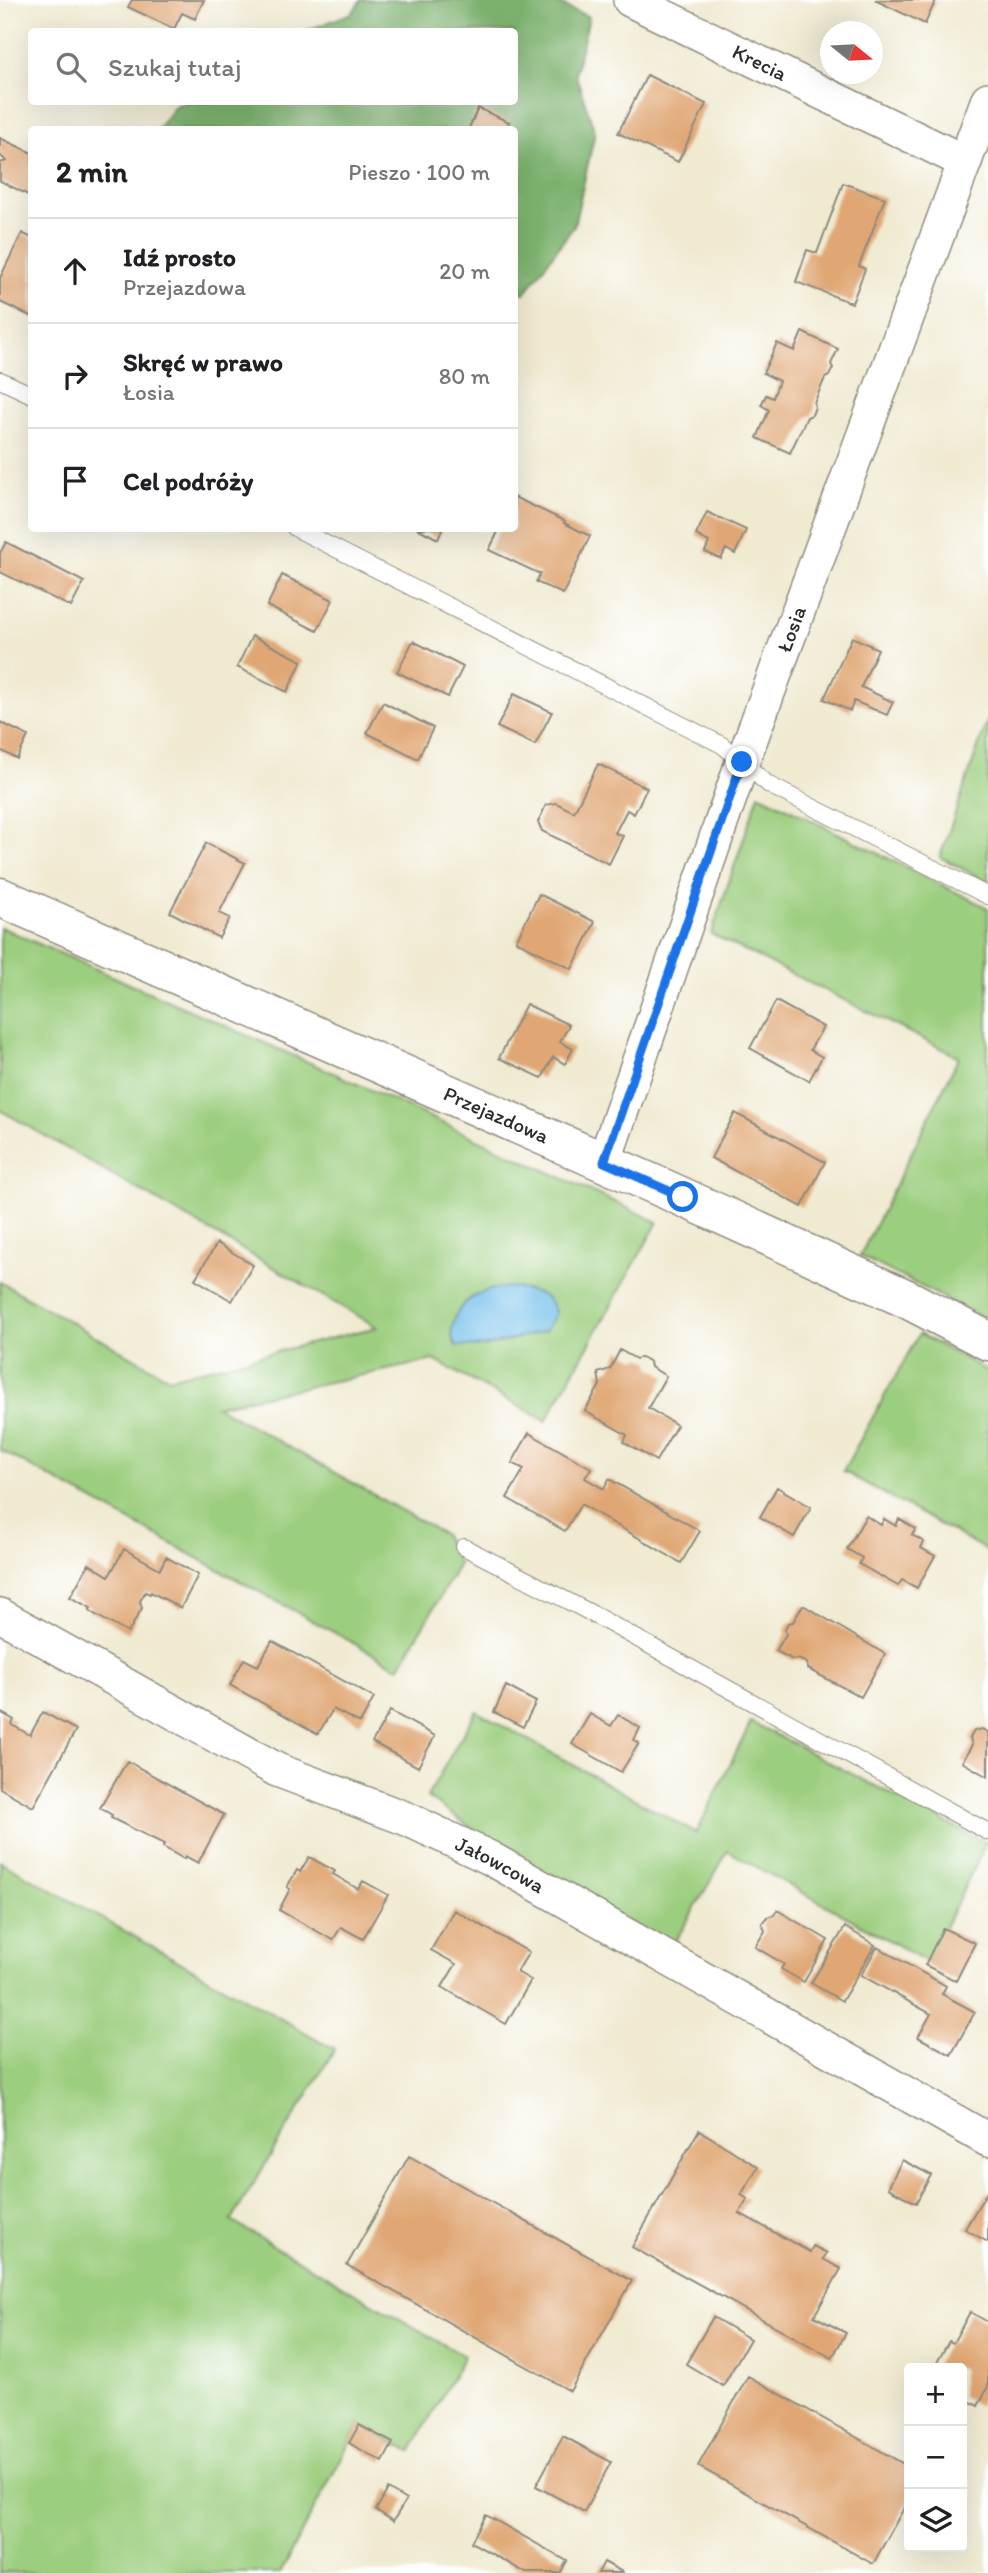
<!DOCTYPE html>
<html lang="pl">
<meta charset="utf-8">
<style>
:root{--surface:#fff;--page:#f6f6f6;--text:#202124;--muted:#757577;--line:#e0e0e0}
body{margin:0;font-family:Itim,sans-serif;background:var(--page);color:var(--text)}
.controls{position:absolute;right:21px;bottom:21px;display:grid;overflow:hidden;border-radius:7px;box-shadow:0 7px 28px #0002}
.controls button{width:63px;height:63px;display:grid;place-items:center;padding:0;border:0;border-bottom:2px solid var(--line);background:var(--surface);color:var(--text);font:35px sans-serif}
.compass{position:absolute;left:820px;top:21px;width:63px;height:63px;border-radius:50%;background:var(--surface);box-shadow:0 7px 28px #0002;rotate:108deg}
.stop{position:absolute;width:21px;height:21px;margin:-16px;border:5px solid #1a73e8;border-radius:50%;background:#fff}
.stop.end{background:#1a73e8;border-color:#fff;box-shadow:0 2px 7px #0008}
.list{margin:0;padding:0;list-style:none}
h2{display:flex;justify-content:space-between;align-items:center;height:91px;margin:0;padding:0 28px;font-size:30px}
h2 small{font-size:23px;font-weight:400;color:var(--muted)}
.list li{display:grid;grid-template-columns:46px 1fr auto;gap:21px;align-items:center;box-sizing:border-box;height:105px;padding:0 28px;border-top:2px solid var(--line)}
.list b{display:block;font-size:26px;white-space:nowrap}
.list p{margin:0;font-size:23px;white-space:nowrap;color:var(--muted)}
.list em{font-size:23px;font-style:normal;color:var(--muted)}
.icon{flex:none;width:38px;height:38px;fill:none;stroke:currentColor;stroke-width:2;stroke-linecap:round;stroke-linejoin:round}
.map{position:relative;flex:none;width:988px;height:2573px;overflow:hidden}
.search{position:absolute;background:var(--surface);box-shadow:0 7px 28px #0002;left:28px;top:28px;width:490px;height:77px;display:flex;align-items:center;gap:18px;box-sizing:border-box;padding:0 24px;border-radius:7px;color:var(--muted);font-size:26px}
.panel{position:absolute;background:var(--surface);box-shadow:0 7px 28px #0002;left:28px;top:126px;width:490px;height:406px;border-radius:7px}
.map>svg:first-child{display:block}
</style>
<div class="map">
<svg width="988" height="2573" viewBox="0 0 988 2573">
<rect width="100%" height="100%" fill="#fff"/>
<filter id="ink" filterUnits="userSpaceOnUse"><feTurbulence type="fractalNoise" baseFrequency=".0143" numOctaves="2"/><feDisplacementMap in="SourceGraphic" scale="14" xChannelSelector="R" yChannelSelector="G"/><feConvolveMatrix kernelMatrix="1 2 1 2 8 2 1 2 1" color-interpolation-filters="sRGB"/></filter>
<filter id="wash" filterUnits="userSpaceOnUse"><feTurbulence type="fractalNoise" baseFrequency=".00686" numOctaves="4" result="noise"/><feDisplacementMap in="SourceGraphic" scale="28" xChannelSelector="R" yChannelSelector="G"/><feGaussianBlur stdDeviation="1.57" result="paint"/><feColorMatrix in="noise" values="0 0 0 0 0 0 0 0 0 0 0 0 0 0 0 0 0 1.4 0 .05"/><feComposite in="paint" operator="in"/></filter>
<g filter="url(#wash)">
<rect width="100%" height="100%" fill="#f0ead1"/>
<!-- green -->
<path fill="#9bce7e" stroke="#637c54" stroke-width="2" d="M988 719V882L940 857Z
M759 794 988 908V1320L860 1256 959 1057 711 934Z
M0 927 340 1076 658 1222 546 1421 434 1360 216 1406 443 1534 459 1564 399 1668 0 1450V1282L169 1378 377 1327 0 1110Z
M919 1334 988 1371V1551L843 1471Z
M476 1711 696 1833 751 1722 986 1843 928 1962 728 1851 672 1947 496 1845 427 1797Z
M0 1861 335 2049 231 2221 464 2356 411 2452 359 2425 280 2573H0Z"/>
<!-- forest -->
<path fill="#7cb16d" stroke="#546e4c" stroke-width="2" d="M361 0H551L589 17 575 73 595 132 574 226 525 293H515L514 130H157L175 106 184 102H514V32L306 31 352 13Z"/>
<!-- water -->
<path fill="#70beea" stroke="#4e748a" stroke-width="2" d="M511 1287C529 1291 554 1292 555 1315L545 1331 483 1347 456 1346C451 1338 451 1333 453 1324 459 1297 487 1288 511 1287Z"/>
<g id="blocks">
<!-- building -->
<path fill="#e0a774" d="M132 0H204L195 19 182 13 174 29 128 7Z
M875 0H936L925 24Z
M647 75 706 104 678 162 618 133Z
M478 108 509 122 506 130H468Z
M0 138 32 153V197L0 181V163L6 161 0 155Z
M843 183 885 198 859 266 865 269 852 303 796 282 807 250 817 253Z
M22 233 32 238V317L0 302V278Z
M802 332 838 349 831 364 833 368 829 376 825 378 814 403 815 407 812 415 807 417 790 453 757 438 769 410 761 405 766 395 773 398 779 381 763 373 777 343 794 351Z
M514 497 565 521 564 523 590 536 563 594 536 582 540 574 489 550 500 528H514Z
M707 512 746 530 735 554 726 549 721 559 705 552 709 542 696 535Z
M417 528H443L438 539Z
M6 542 84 582 71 607 0 572V553Z
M282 575 333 600 317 631 267 606Z
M252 636 302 661 287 692 237 667Z
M852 637 878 649 861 687 893 702 887 715 854 701 850 711 824 699Z
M413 641 463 667 448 697 397 672Z
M514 694 552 712 535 745 497 727Z
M383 702 433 728 418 759 367 733Z
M0 722 28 736 17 759 0 750Z
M598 764 647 788 634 814 627 810 615 833 623 836 609 864 542 831 538 822 546 805 556 803 574 812Z
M206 843 245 863 219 913 230 918 219 938 170 912Z
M539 894 595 922 572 969 516 941Z
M776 1001 823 1027 810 1050 822 1057 809 1081 750 1048Z
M526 1004 569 1025 560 1042 573 1049 565 1064 553 1057 542 1078 499 1058Z
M735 1113 825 1162 802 1207 711 1158Z
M217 1243 253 1265 232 1301 195 1279Z
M620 1350 636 1359 641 1357 650 1362 651 1367 666 1376 648 1408 677 1425 656 1461 624 1442 627 1435 585 1411 600 1385 598 1373 610 1369Z
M529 1433 591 1468 585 1478 604 1489 609 1479 700 1531 681 1563 581 1504 565 1531 507 1498 524 1469 512 1463Z
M777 1487 811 1507 794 1537 760 1517Z
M866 1516 881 1525 884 1519 896 1526 899 1519 916 1529 912 1535 924 1542 921 1548 935 1556 917 1588 902 1580 898 1586 859 1564 862 1558 847 1549Z
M124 1549 160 1569 166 1557 198 1575 181 1608 151 1592 150 1594 145 1592 140 1601 142 1608 128 1633 89 1611 91 1608 70 1597 89 1564 109 1576Z
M803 1605 885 1654 861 1697 808 1669 807 1663 798 1659 793 1660 776 1651 786 1634 785 1629 788 1623 793 1622Z
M272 1641 374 1698 360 1723 333 1709 318 1734 230 1685 244 1659 258 1666Z
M506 1686 536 1702 523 1727 494 1712Z
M390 1711 435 1736 418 1767 372 1742Z
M0 1712 14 1720 12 1725 30 1735 43 1712 76 1730 33 1807 0 1788Z
M590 1714 611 1726 618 1715 640 1728 634 1740 639 1743 621 1772 572 1744Z
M982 1729 988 1732V1777L962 1762 972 1745 970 1738 974 1731Z
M127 1761 224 1815 198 1863 185 1856 184 1859 163 1847 164 1844 111 1818 112 1815 100 1808Z
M309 1857 335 1871 333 1874 358 1889 363 1881 388 1895 363 1939 341 1927 333 1940 279 1910 290 1889 287 1887 297 1870 300 1872Z
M454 1910 529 1952 517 1972 531 1980 506 2024 442 1987 456 1964 431 1950Z
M777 1910 828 1940 804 1982 781 1969 784 1964 755 1947 765 1931 762 1923 767 1917 774 1915Z
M845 1927 875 1945 842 2001 811 1983Z
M943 1928 975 1943 956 1981 925 1965Z
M877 1947 946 1986 942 1994 975 2012 951 2055 918 2037 931 2014 861 1975Z
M699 2130 758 2167 741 2195 748 2199 739 2213 810 2252 813 2246 827 2253 823 2259 841 2269 814 2316 846 2333 832 2358 632 2247Z
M409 2156 632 2281 570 2391 347 2265Z
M902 2160 931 2175 916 2203 888 2188Z
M988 2190V2242L965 2229Z
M970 2312 988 2322V2386L978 2406 962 2397V2368H934L949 2341 953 2343Z
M713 2317 750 2339 723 2386 686 2364Z
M748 2376 909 2467V2499L873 2564 698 2466Z
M359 2425 393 2443 383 2462 349 2443Z
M563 2436 611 2462 584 2512 536 2486Z
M388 2489 406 2500 393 2521 376 2510Z
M486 2515 567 2561 560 2573H526L471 2542Z
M604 2562 624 2573H598Z"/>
</g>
</g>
<g filter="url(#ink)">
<use href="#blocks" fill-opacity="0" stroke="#8e8a7e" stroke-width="2"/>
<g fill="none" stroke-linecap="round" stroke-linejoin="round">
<!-- service casing -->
<g stroke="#8e8a7e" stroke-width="18">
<path id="service" d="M0 380 32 395
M295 528 722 745 769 785 988 896
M464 1547 589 1612 988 1832"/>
</g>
<!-- minor casing -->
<g stroke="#8e8a7e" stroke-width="36">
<g id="minor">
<path id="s1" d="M630 0 965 162"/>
<path id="s2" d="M604 1162 742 763 988 99"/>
<path id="s3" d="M0 1615 277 1770 407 1819 490 1858 988 2140"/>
</g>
</g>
<!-- tertiary casing -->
<g stroke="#8e8a7e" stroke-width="41">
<g id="tertiary">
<path id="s4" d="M0 897 667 1190 907 1299 988 1341"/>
</g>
</g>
<!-- service -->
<use href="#service" stroke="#fff" stroke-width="16"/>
<!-- minor -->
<use href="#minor" stroke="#fff" stroke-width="33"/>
<!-- tertiary -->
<use href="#tertiary" stroke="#fff" stroke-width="38"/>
</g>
</g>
<g fill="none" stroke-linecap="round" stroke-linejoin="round" filter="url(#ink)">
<!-- route -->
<path stroke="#1a73e8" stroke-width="9" d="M683 1197 604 1162 742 762"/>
</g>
<g text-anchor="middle" stroke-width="5" stroke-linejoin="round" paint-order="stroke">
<!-- street labels -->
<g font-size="21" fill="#2b2b2b" stroke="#fff">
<text dy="7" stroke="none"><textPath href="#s1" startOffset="144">Krecia</textPath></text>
<text dy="7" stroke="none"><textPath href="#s2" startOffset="565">Łosia</textPath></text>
<text dy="7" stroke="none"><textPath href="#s4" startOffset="542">Przejazdowa</textPath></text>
<text dy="7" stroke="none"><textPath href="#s3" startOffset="560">Jałowcowa</textPath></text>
</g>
</g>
</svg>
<div class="controls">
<button>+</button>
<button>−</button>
<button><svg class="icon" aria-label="layers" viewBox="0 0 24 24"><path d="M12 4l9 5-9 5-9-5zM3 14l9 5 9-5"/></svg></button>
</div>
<svg class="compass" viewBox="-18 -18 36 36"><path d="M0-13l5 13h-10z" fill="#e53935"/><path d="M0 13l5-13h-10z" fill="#757577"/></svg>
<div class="stop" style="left:683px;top:1197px"></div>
<div class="stop end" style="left:742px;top:762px"></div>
<div class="search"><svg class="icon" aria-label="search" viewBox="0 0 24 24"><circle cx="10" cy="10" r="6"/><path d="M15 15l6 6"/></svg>Szukaj tutaj</div>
<section class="panel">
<h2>2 min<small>Pieszo · 100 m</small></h2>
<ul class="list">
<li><svg class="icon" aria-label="ahead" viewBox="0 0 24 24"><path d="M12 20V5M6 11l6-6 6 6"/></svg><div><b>Idź prosto</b><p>Przejazdowa</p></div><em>20 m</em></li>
<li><svg class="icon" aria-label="right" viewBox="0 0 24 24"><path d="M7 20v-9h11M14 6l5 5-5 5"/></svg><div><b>Skręć w prawo</b><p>Łosia</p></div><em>80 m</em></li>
<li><svg class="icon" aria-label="arrive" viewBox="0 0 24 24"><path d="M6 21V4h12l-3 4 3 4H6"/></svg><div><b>Cel podróży</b></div></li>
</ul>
</section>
</div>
